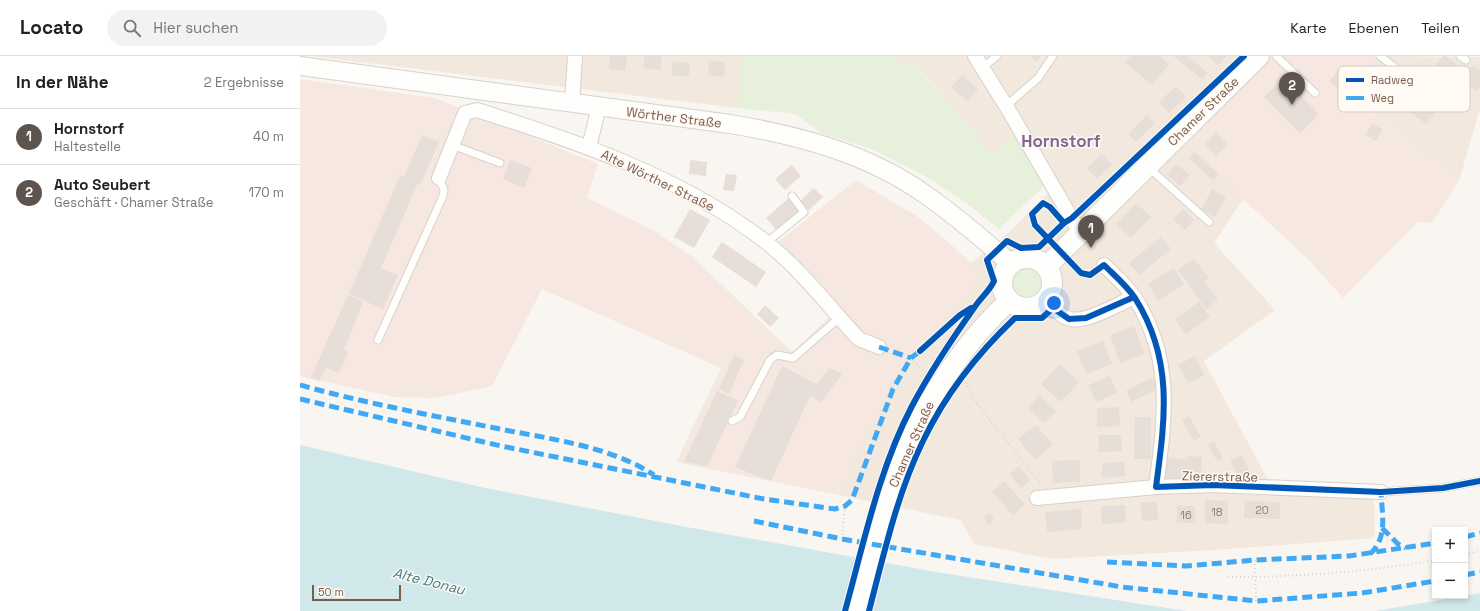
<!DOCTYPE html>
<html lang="de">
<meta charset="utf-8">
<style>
:root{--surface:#fff;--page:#f2f2f2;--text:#222;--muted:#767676;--line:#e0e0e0;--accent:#5d544f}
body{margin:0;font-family:"Space Grotesk",sans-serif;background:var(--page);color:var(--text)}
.controls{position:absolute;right:12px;bottom:12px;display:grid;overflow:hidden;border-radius:0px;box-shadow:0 2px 6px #0003}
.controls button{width:36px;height:36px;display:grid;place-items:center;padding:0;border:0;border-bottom:1px solid var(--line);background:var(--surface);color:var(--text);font:20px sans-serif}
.scale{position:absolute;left:12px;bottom:10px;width:89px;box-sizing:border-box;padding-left:4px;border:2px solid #7a5c4d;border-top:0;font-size:11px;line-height:14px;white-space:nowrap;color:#7a5c4d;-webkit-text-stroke:3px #fffaf3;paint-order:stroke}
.you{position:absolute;left:754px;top:247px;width:14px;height:14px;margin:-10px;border:3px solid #fff;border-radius:50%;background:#1a73e8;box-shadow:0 0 0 6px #1a73e833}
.badge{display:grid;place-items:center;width:26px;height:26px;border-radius:50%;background:var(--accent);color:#fff;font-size:13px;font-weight:700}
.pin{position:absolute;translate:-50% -33px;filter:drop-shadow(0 1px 2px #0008)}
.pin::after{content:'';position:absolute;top:21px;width:14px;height:12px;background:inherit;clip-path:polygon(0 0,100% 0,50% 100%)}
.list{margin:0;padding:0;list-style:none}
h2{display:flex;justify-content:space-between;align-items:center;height:52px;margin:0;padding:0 16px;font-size:17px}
h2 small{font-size:13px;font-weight:400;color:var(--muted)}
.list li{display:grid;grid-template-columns:26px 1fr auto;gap:12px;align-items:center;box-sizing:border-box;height:56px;padding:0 16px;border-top:1px solid var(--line)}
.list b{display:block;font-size:15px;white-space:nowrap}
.list p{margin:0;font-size:13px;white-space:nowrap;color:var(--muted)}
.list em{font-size:13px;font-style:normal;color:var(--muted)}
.icon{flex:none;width:22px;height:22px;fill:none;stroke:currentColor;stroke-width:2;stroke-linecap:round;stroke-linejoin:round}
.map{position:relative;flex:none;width:1180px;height:555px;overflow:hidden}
header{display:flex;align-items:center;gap:24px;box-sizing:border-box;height:56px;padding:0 20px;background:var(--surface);border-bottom:1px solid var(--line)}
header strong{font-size:19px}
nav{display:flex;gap:22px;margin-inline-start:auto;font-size:14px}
.search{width:280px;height:36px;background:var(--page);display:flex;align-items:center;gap:10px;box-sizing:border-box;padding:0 14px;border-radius:22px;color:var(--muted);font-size:15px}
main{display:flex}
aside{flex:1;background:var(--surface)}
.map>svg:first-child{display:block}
</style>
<header>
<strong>Locato</strong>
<div class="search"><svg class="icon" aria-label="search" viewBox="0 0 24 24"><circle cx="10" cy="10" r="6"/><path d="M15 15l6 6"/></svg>Hier suchen</div>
<nav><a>Karte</a><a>Ebenen</a><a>Teilen</a></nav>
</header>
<main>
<aside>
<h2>In der Nähe<small>2 Ergebnisse</small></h2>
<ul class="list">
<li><span class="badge">1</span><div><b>Hornstorf</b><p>Haltestelle</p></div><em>40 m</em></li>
<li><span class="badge">2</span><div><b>Auto Seubert</b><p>Geschäft · Chamer Straße</p></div><em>170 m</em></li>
</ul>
</aside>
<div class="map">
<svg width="1180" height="555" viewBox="0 0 1180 555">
<rect width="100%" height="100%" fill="#f9f5f0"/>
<!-- residential -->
<path fill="#f2e8de" d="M10 0H442L437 52Z
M594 0H970L888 81 943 143 914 187 975 254 904 305 976 439 1074 440 1075 482 913 494 753 503 674 488 661 464 538 439 587 331 617 292 676 225 671 207 707 178 749 136 714 79 692 99 613 5 606 12Z
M1077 0 1180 1V52L1159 125 1046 37Z"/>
<!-- commercial -->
<path fill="#f6e8e1" d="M970 0H1077L1046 38 1159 125 1132 167 1118 166 1043 242 1009 204 943 143 887 81Z
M0 23 135 42 298 108 287 142 353 174 393 201 492 296 538 253 473 190 556 124 615 159 645 183 671 207 676 225 617 292 587 331 538 439 376 406 421 312 242 233 192 330 134 342 95 341 7 322 0 320Z"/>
<!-- green -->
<path fill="#e7f0db" d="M442 0H594L605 12 612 5 692 99 714 79 745 129 699 173 661 143 628 122 572 93 520 77 496 58 437 52Z
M708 227a18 18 0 1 1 36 0a18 18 0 1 1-36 0Z"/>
<!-- water -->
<path fill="#d0e8ea" d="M0 389 185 432 381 470 642 517 886 555H0Z
M1180 537V555H1075L1165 540Z"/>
<!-- pier -->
<path fill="#f9f5f0" d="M557 500 585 505 571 555H542Z"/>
<!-- building -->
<path fill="#e6ded7" d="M310 0H327L325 15 309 13Z
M345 0H362L360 14 343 12Z
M729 0H740L737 5Z
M831 0H860L869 8 852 29 825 6Z
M873 0H887L908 17 903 24Z
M908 0H927L918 9Z
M1143 0H1146L1165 14 1157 26 1135 10Z
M373 5 390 7 389 21 371 19Z
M409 5 425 6 424 21 408 19Z
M1173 9 1180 14V31L1177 35 1162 23Z
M1040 11 1051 19 1040 33 1029 26Z
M662 19 678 33 667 45 651 31Z
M983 22 1019 58 1000 77 964 41Z
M876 30 886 41 869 57 859 46Z
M1120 42 1137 55 1126 68 1110 56Z
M847 59 855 67 836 86 828 78Z
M1073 67 1083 74 1075 85 1065 78Z
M916 77 928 89 916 100 905 88Z
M122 79 139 86 121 128 118 127 81 212 98 219 83 253 49 238 100 119 104 121Z
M894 96 919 118 913 125 889 102Z
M802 98 812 109 797 123 787 112Z
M210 104 232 112 224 132 203 123Z
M390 104 407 106 406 120 389 118Z
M876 108 890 119 880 130 867 119Z
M492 109 501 120 485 134 475 123Z
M426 118 437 119 434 135 423 134Z
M514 132 523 141 509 154 500 145Z
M912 133 926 141 915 161 901 154Z
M489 142 501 155 477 175 466 162Z
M836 147 851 161 831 182 816 168Z
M390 153 410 164 394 192 374 181Z
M883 153 894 164 885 174 873 163Z
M861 181 871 193 839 219 829 207Z
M422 186 466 216 456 231 412 201Z
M894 203 909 222 904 225 918 243 906 253 878 214Z
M874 212 884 228 858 245 848 228Z
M48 239 63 246 44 294 48 296 39 317 26 312 19 325 11 321Z
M899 246 910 261 886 278 875 263Z
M465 249 479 262 470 271 457 258Z
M834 270 844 298 820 307 810 279Z
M803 285 812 308 786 318 777 295Z
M434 299 444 304 429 338 419 333Z
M895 300 904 319 888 328 878 309Z
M760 308 779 326 761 346 741 328Z
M482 310 517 328 530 312 542 318 521 346 510 340 471 425 435 411Z
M810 320 817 337 796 346 789 329Z
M853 321 859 332 831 346 826 335Z
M417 335 438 345 407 410 384 406Z
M739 339 756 355 744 367 728 352Z
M819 351 820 370 797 371V352Z
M889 360 901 381 894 385 882 364Z
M835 361H851V403H834Z
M736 369 753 389 735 404 718 383Z
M798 379H821L822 395 799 396Z
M914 386 923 402 917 405 908 389Z
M942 399 950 415 938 420 930 404Z
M888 400 902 401 901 417 887 416 886 423 865 422 866 402 887 403V413Z
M780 404V426L753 427 752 405Z
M824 406 825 420 802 422V407Z
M719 410 730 424 721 432 710 418Z
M704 425 725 448 713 459 692 436Z
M905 444 928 445V468L905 467Z
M945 445 980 446V463L944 462Z
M841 446H857L858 464 842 465Z
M825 449 826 466 802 468 801 450Z
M877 450H895V467H877Z
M781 453 782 473 747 476 745 456Z
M690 457 694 464 688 469 683 462Z"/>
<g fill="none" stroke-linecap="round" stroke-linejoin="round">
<!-- service casing -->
<g stroke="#d7d1cb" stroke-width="9">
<path id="service" d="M976 0 1015 37
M1080 0 1143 49
M1160 0 1166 4
M682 12 697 0
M706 50 738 22 753 0
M152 89 200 107
M848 111 909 166
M466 187 504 156 492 140
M78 284 143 140 144 134 139 122
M432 365 440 361 470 304 477 299 493 302 539 262
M1081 436 1143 432 1180 425"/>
</g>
<!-- minor casing -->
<g stroke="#d7d1cb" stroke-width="16">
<path id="minor" d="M675 0 708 53 780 177
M272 47 275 0
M289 91 299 51
M139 122 165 57 177 54C278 86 383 121 467 187 500 213 530 252 559 283L579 291
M804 209C814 219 827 230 835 242 874 304 865 363 856 431L913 429 1081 436
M745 244C752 251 760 260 770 263 787 267 818 248 834 241
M737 442 856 431"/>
</g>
<!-- tertiary casing -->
<g stroke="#d7d1cb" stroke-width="20">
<path id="tertiary" d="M0 10 430 68C498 79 569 98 626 139 656 160 684 184 711 208"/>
</g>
<!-- secondary casing -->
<g stroke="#d9d2cb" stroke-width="22">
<path id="secondary" d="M702 227a25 25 0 1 1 50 0a25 25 0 1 1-50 0Z
M746 211 959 0
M556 555C565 519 573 482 585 447 611 370 650 300 709 245"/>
</g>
<!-- path -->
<path stroke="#dcd5d0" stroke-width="2" stroke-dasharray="1 3" stroke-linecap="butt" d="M759 240V223L761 219
M611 302 628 320
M663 323 676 346 741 429
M542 483 545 450
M1165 499 1180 495
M955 504 956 545
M928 521C997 521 1067 516 1135 504"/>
<!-- service -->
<use href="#service" stroke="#fefefd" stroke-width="7"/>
<!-- minor -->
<use href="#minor" stroke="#fefefd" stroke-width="14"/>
<!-- tertiary -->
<use href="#tertiary" stroke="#fefefd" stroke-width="18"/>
<!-- secondary -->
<use href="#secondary" stroke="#fefefd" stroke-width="20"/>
<!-- quiet -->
<path stroke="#3fa9f5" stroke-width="5" stroke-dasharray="10 5" stroke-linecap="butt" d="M579 291 611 302
M0 329C64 347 130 359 195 372 248 383 308 389 354 419
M0 343 201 390 464 443 535 453 545 450 552 444 593 333 611 302 620 295
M454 465 542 483 822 531 956 545 1062 537 1135 525
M1082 472 1098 488 1106 492
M1165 481 1180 477
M1070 498C1088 482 1082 458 1081 436
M807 506 886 510 955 504 1049 500 1135 487
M1165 519 1180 516"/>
<!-- cycleway casing -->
<g stroke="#fffaf3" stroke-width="8">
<path id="cycleway" d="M764 167 750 151 743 147 732 158 735 169 781 217 790 219 804 209C814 219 827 230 835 242 874 304 865 363 856 431L913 429 1081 436 1143 432 1180 425
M620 295 660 259 671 252
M545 555C564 486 579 413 612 350 630 316 652 283 674 252 680 242 689 236 694 225L687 204 707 185 721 192 739 191 764 167 772 162 944 0
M569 555C584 498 597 438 623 385 645 339 679 296 715 262H742L753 252 769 263 786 262 834 241"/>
</g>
<!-- cycleway -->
<use href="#cycleway" stroke="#0057b8" stroke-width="6"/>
</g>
<g text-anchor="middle" stroke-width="3" stroke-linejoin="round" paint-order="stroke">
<!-- number labels -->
<g font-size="11" fill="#977e72">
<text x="962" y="458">20</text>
<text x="917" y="460">18</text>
<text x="886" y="463">16</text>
</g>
<!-- street labels -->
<g font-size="13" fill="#7a5c4d" stroke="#fffaf3">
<text transform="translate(903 55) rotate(-44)" y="5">Chamer Straße</text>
<text transform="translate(374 61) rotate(7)" y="5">Wörther Straße</text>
<text transform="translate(358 124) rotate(26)" y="5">Alte Wörther Straße</text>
<text transform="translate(611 388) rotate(-66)" y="5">Chamer Straße</text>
<text transform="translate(920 420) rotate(1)" y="5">Ziererstraße</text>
</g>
<!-- water labels -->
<g font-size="14" font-style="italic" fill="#437c86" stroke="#fffaf3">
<text transform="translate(129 525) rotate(14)" y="5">Alte Donau</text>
</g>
<!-- district labels -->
<g font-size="17" font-weight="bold" fill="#846695" stroke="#fffaf3">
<text x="761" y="91">Hornstorf</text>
</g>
</g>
<!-- legend -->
<rect x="1038" y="10" width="132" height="46" rx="6" fill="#fffaf3" stroke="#d7cbc1" stroke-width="1"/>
<rect x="1046" y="22" width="18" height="4" fill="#0057b8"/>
<rect x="1046" y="40" width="18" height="4" fill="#3fa9f5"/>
<g font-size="11" fill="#7a5c4d">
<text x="1071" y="28">Radweg</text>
<text x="1071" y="46">Weg</text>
</g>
</svg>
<div class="controls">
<button>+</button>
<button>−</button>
</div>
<div class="scale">50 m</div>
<div class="you"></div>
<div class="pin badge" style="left:791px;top:192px">1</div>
<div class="pin badge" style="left:992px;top:49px">2</div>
</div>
</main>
